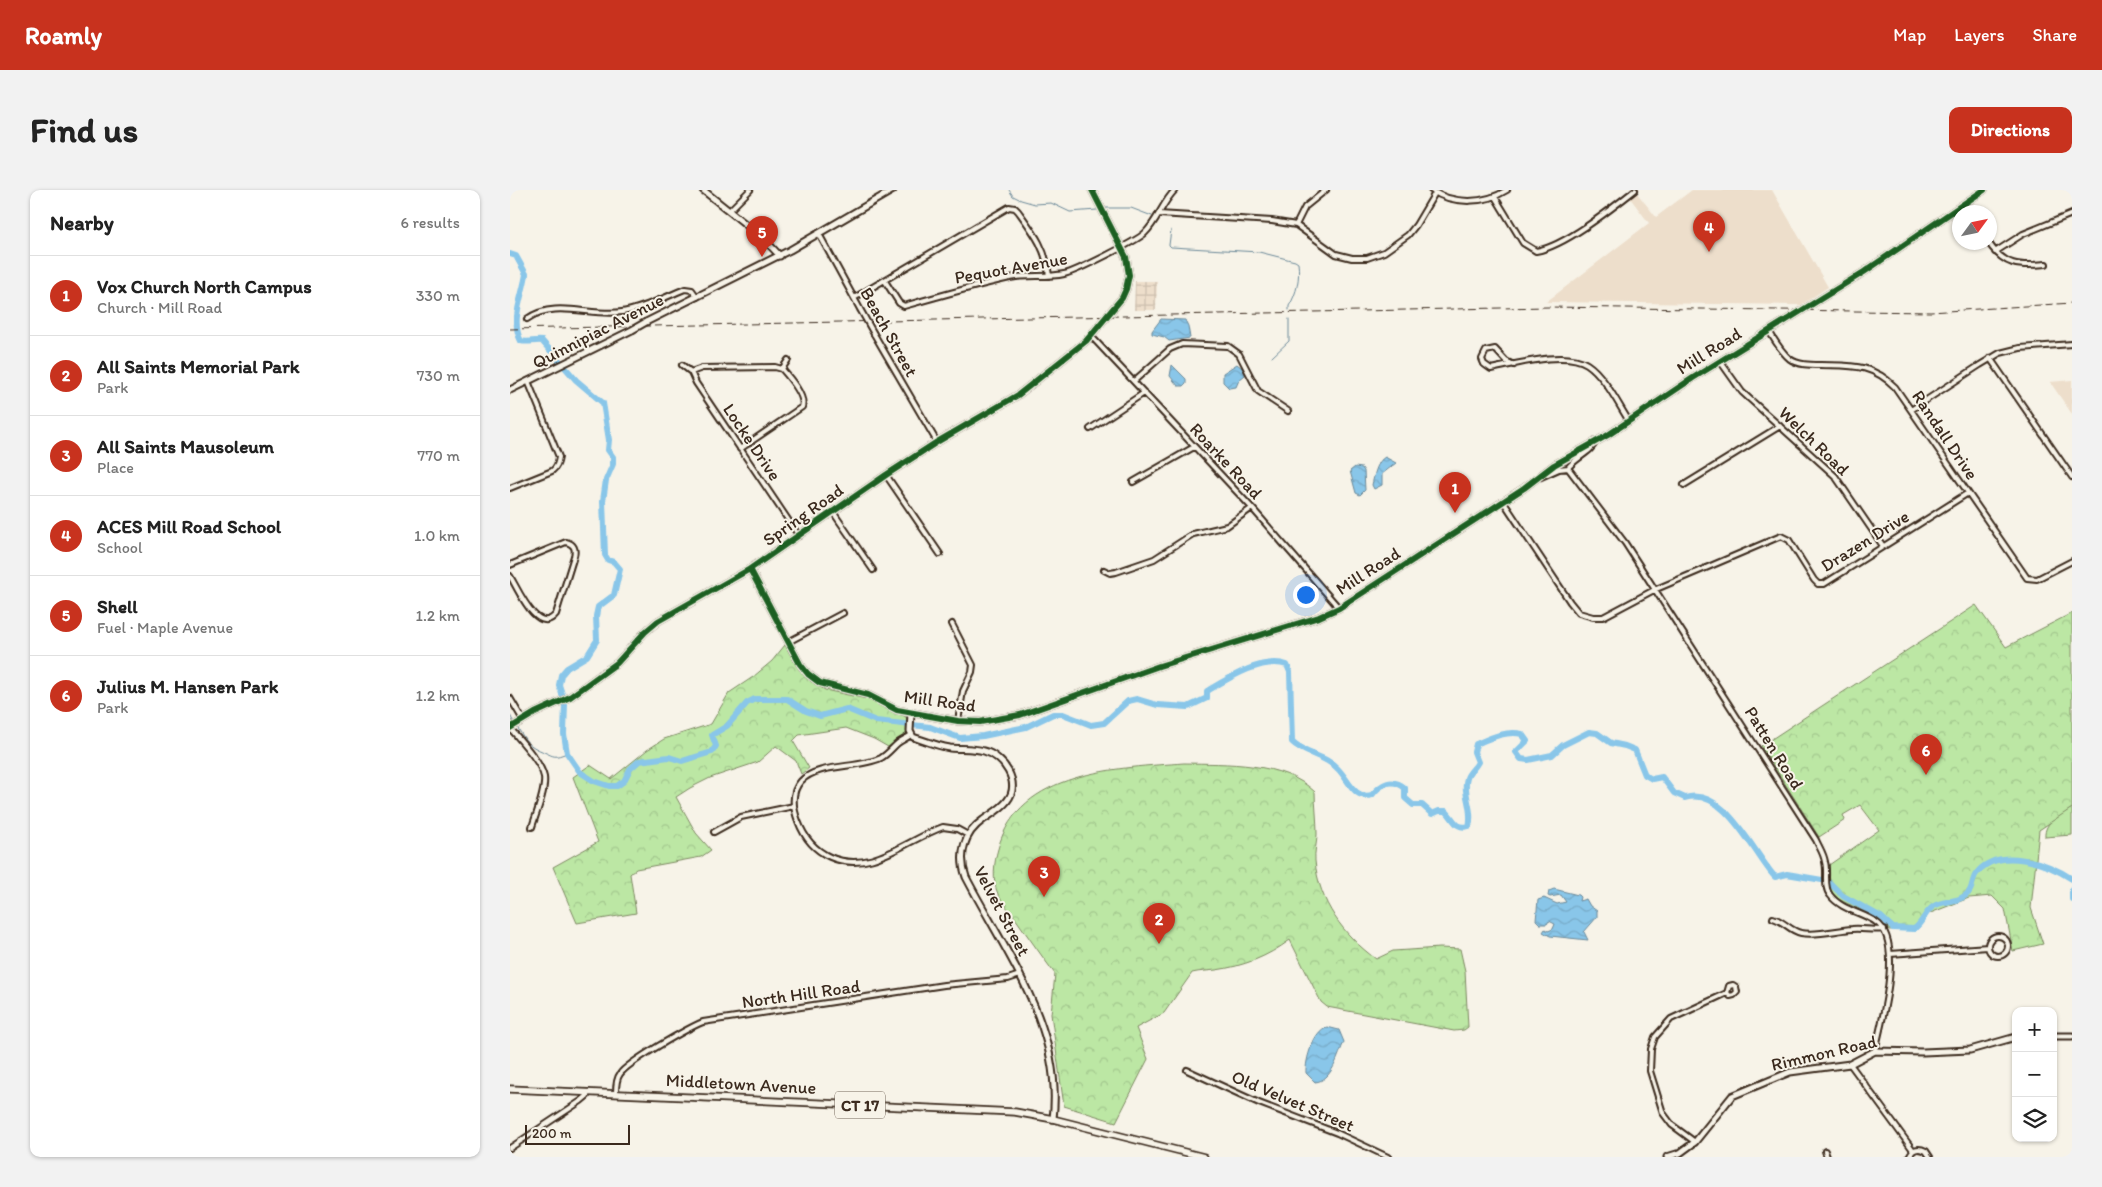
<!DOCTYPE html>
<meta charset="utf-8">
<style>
:root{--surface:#fff;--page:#f2f2f2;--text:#222;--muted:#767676;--line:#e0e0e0;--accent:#c8321e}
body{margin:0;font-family:Itim,sans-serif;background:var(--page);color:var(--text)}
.controls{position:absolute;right:15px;bottom:15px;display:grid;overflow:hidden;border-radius:10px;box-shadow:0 1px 4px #0004}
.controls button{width:45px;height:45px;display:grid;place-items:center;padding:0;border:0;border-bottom:1px solid var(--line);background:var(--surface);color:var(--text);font:25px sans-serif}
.compass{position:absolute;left:1442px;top:15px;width:45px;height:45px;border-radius:50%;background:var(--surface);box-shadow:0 1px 4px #0004;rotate:57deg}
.scale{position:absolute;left:15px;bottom:12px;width:105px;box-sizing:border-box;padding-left:5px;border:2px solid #3b2a1e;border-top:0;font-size:14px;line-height:18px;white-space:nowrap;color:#3b2a1e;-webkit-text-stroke:4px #f7f3e8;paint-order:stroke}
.you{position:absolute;left:795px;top:404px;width:18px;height:18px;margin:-12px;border:4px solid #fff;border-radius:50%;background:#1a73e8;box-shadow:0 0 0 8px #1a73e833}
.badge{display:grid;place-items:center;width:32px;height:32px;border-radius:50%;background:var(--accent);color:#fff;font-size:16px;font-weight:700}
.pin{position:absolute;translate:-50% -41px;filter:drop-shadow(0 1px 2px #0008)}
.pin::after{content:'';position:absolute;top:26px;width:18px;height:15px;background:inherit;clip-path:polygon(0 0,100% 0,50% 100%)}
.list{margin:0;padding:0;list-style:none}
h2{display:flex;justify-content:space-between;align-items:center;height:65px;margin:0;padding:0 20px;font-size:21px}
h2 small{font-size:16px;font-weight:400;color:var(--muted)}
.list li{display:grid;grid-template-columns:32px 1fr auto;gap:15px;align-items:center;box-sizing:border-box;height:80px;padding:0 20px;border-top:1px solid var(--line)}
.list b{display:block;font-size:19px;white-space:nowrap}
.list p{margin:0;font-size:16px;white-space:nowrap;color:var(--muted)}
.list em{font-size:16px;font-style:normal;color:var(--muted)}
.icon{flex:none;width:28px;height:28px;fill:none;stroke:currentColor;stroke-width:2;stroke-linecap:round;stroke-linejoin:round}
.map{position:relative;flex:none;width:1562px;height:967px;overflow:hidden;border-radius:10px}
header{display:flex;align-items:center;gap:30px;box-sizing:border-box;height:70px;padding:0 25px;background:var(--accent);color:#fff}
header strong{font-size:24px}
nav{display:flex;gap:28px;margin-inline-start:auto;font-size:18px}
.intro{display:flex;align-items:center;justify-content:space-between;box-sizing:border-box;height:120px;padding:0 30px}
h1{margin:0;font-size:35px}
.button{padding:12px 22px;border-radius:10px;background:var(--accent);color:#fff;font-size:18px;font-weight:700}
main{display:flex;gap:30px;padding:0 30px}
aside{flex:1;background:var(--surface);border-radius:10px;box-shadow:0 1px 4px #0004}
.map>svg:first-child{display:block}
</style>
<header>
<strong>Roamly</strong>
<nav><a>Map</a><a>Layers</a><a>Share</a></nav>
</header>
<div class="intro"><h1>Find us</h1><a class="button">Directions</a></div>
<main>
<aside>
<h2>Nearby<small>6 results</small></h2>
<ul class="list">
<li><span class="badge">1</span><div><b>Vox Church North Campus</b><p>Church · Mill Road</p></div><em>330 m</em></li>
<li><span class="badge">2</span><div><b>All Saints Memorial Park</b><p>Park</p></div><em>730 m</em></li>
<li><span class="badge">3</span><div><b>All Saints Mausoleum</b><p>Place</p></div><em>770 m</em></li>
<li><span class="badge">4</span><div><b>ACES Mill Road School</b><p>School</p></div><em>1.0 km</em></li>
<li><span class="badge">5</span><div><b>Shell</b><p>Fuel · Maple Avenue</p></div><em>1.2 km</em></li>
<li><span class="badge">6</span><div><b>Julius M. Hansen Park</b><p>Park</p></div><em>1.2 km</em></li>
</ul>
</aside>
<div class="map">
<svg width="1562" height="967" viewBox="0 0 1562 967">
<defs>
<pattern id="industrial-grid" width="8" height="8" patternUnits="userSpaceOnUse" patternTransform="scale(1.25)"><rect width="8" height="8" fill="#eddecb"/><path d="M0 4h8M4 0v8" fill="none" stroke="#ccbfae"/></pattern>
<pattern id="grass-tufts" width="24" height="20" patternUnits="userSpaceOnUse" patternTransform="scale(1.25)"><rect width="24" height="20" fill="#bce7a4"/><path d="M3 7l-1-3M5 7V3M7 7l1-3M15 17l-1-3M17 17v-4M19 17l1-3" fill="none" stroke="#a2c68d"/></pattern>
<pattern id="forest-crowns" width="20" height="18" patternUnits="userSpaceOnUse" patternTransform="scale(1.25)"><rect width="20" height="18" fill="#bce7a4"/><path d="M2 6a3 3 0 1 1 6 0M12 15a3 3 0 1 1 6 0" fill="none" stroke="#a2c68d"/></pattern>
<pattern id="water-waves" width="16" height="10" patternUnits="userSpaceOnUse" patternTransform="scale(1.25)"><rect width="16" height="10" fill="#89c6e9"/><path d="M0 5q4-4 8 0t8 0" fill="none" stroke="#77aac7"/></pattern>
</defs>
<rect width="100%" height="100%" fill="#f7f3e8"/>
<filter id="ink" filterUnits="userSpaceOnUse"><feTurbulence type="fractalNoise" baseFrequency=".02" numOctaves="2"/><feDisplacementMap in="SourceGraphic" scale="10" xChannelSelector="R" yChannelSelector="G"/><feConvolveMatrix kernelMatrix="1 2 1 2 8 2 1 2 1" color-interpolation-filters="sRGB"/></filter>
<g filter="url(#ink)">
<!-- built -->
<path fill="#eddecb" d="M1182 0H1262L1318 97 1291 115 1036 112 1139 33 1120 8 1127 3 1146 27Z
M1562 190V224L1540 192Z"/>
<!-- industrial -->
<path fill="url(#industrial-grid)" d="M625 91H647L646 120H624Z"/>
<!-- grass -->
<path fill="url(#grass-tufts)" stroke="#7c8861" d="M1562 618V645L1535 647C1534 631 1550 625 1562 618Z"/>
<!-- forest -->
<path fill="url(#forest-crowns)" stroke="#7c8861" d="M1466 415 1496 457 1562 423V618L1529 640 1521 718 1533 754 1503 761 1495 719 1482 706 1459 708 1423 722 1416 725 1407 738 1379 740C1368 718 1325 717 1320 698 1318 691 1320 682 1319 675L1369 640 1350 615 1333 625 1335 630 1309 647 1251 556Z
M275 455 287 477 300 491 315 500 361 510 396 527 398 530 396 544 378 557 364 549 336 538 289 545 283 551 299 578 291 584 286 571 266 556 248 572 200 588 180 598 166 607 186 643 201 660 191 667 126 679 120 684 126 723 67 733 43 677 88 652 63 587 80 575 101 589 137 560 154 549 201 534 219 503 243 487 262 471Z
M674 573C716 574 773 571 805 602 805 616 807 630 807 644 807 653 804 662 805 671 809 712 833 745 866 769L883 761 930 758 950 759 955 781 958 837 954 840 944 841 817 817 811 812 780 750C757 767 734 776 706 780 698 781 690 781 682 783L654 823 626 838 638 869 606 932 554 916 541 824 545 784C531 765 517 745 503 725 498 719 491 711 488 704 482 691 484 672 488 659 508 580 609 578 674 573Z"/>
<!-- water -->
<path fill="url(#water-waves)" stroke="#6a8898" d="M651 129 675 130 678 136 680 148 659 151 654 147 642 144V141Z
M727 174 732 178 735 185 729 190 726 197 719 198 713 192V183Z
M662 175 676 189V193L673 196H668L660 186Z
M875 267 886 273 872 284V295L864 299 862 295C864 286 867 271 875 267Z
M845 277 852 278 854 281 855 300 850 305 846 303 840 281Z
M1044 699 1068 705 1070 707 1069 711 1076 709 1080 716 1087 721V727L1074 742 1078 750 1040 746 1033 742 1035 739 1038 741 1043 739 1045 734 1039 731 1037 734H1030L1026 730 1028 710 1034 708 1047 714 1056 712 1051 705 1040 707 1038 706 1039 701Z
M817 837 829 840 834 852C828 865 822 891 805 892L796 883C795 870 804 840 817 837Z"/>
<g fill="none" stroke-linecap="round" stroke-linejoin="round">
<!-- stream -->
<path stroke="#6a8898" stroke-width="1" d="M499 0 503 6 511 10 525 14 541 13 560 22 587 20
M595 18H621L642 26
M661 40 659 55 661 57 749 62 785 71 788 73C790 88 787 103 779 116V120
M762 167 779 151V129
M0 525 4 533
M7 537C17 552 17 555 34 562 45 567 44 568 57 563"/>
<!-- river -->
<path stroke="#89c6e9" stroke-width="6" d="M0 64 6 66 16 84C13 105 0 131 11 151 18 153 25 150 32 151L66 190 93 213 99 250 98 260 103 267V274L96 290 93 311 95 365 98 370 104 372 110 379 104 405 88 417 86 426 87 450 77 466 57 478 51 485 49 495 55 513 54 544 57 563 70 582 84 591 99 596H107L114 591 120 579 129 571 159 567 172 571 202 562 206 556 202 545 217 536 237 513 245 509H277L296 521 310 526 337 519 366 531 420 537 450 548 473 546 516 537 543 524H553L581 535 594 533 618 511 627 509 647 515 678 517 697 508V501C717 489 753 466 777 475L780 482 782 552C795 565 815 565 828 579 839 590 844 610 862 605 871 594 882 587 895 598V608L903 615H912L922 624 929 621H936C944 629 946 640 959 636 964 620 952 603 957 588 959 582 965 578 968 572L964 562 966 554C980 548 997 540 1012 544L1017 551 1006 562 1011 569 1018 570 1042 565 1053 555 1079 542 1087 543 1101 553 1115 556 1125 560 1135 585 1142 589 1152 587 1164 603 1175 608C1215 596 1243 663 1265 687L1277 684 1312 690 1320 693 1333 706 1371 727 1383 738 1404 739C1413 733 1415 721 1424 716 1433 710 1451 713 1459 702 1463 697 1462 689 1466 684 1488 655 1538 673 1562 689
M1562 700V709"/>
<!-- street casing -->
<g stroke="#3b2a1e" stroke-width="8">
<path id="street" d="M921 0C943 15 975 14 997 0
M985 7 1013 53 1026 61C1055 56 1101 19 1125 0
M1453 15 1458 22
M219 21 240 0
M649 24 762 31 786 35 826 64 842 68H857L874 62 898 45 906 35 925 3
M786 35 795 17 816 0
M309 44 350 119
M1478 52C1494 76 1509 77 1536 74
M1485 62 1513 44 1562 24
M375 91 389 113 394 116C429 106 464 96 500 88 518 84 536 88 554 84 565 82 627 51 635 43 648 30 652 13 665 0
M344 108 499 17 505 18 508 21C524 43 536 58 539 86
M17 129C45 109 81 127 112 122 133 119 155 107 175 99L182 100 187 107
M1259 141C1265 151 1271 162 1280 169 1288 175 1300 175 1310 175 1341 176 1361 173 1385 197L1517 388 1527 389 1562 371
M364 144 427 252
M581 146 742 318 829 418
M1480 168 1562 287
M1210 171 1232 202 1325 286 1373 356
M172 175 181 182 186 193 289 346
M1004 175 996 171 985 159 976 161 972 169 974 174 981 179C1006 174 1056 160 1077 174 1094 185 1108 214 1119 231
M181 182 192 178 265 177 272 179 278 170
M624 191 660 159 672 154 718 156 729 164 748 201 778 221
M1401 220 1470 175 1490 163 1510 158 1562 154
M580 239 634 203
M1086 251C1082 262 1065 268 1058 278L1115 353 1306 650C1309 657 1314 664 1315 672 1318 682 1313 697 1320 705 1331 720 1352 722 1366 732 1395 751 1371 834 1365 861
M230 259 292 217C296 206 279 187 272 179
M376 285 430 364
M1031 287 1049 279 1058 278
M623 292 684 257
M1174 295 1270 236
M0 298 42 281C47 277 48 273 49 267L18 191
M993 311 1060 412 1069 423 1083 427H1093L1144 400 1271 346 1279 350 1304 390 1308 394H1314L1458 303
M323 322 363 380
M0 375 56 352C64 354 66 359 64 366L46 424C28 447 8 399 0 386
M594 380 600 383 606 382 644 369 683 344 717 336 742 318
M442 434 463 475 462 482 453 501 448 531
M278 452 333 423
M0 508 13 530
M0 538C10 550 31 572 34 587 36 600 26 624 22 637
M401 545C397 548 392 550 388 553 382 558 378 564 371 568 348 579 308 573 291 591 281 602 283 618 288 631 294 647 304 660 320 667 361 685 396 650 433 637L447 639 458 645
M204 642 231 627 284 616
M1263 728C1274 731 1280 741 1291 743 1308 746 1326 740 1342 739 1353 738 1363 741 1374 739
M1478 756a10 10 0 1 1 20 0a10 10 0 1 1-20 0Z
M1380 764 1478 757
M1340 874 1403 960
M677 880 749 913 827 943 878 967
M106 903C106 897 106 889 110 884 118 872 178 838 193 832L434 795 498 789 510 785
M1185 952 1162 935 1153 923 1140 881 1141 859 1145 847 1161 829 1217 803 1220 806 1224 805 1227 802 1226 797 1223 795 1219 796 1217 803
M0 958 71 911 77 906 78 902
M1315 961 1317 967
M1399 967C1402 959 1408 957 1416 961L1420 967"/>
</g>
<!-- secondary casing -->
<g stroke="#3b2a1e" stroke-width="9">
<path id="secondary" d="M193 0 254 49 270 66
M136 132 280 60 383 0
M0 200 122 140
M240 379 290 474 298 484 310 493 358 505 387 520 448 531 470 532 510 525 649 476 809 427 829 418 1014 298 1044 275 1098 245 1183 188 1354 82 1474 0
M401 523 400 541 403 547C415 551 427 556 440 558 451 559 463 558 474 561 493 566 512 593 497 611 491 619 481 624 473 630 454 643 448 665 456 687 495 762 554 839 543 929
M0 538 25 523 60 507 107 473 135 442 148 431 240 379 376 285 427 252 508 205 576 151 612 108 616 99 619 85 616 67 582 0
M1543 846H1562
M1157 967 1170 963 1185 952 1222 906 1280 882 1340 874 1365 861 1413 862 1460 860 1506 847"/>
</g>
<!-- primary casing -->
<g stroke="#3b2a1e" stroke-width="9">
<path id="primary" d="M0 899 505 922 543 929 694 967"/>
</g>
<!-- street -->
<use href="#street" stroke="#f7f3e8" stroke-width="4"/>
<!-- secondary -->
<use href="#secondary" stroke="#f7f3e8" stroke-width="5"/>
<!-- primary -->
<use href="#primary" stroke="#f7f3e8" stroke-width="5.5"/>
<!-- rail -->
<path stroke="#3b2a1e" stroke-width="1" stroke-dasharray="8 4" stroke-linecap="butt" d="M0 139 1038 117 1421 122 1562 113"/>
<!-- street-bridge casing -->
<g stroke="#3b2a1e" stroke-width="8" stroke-linecap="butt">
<path id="street-bridge" d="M350 119 364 144"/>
</g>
<!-- secondary-bridge casing -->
<g stroke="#3b2a1e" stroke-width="9" stroke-linecap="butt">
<path id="secondary-bridge" d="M122 140 136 132"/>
</g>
<!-- street-bridge -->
<use href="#street-bridge" stroke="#f7f3e8" stroke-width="4"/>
<!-- secondary-bridge -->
<use href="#secondary-bridge" stroke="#f7f3e8" stroke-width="5"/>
<!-- cycleway casing -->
<g stroke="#f7f3e8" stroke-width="9">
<path id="cycleway" d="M240 379 290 474 298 484 310 493 358 505 387 520 448 531 470 532 510 525 649 476 809 427 829 418 1014 298 1044 275 1098 245 1183 188 1354 82 1474 0
M0 538 25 523 60 507 107 473 135 442 148 431 240 379 376 285 427 252 508 205 576 151 612 108 616 99 619 85 616 67 582 0"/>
</g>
<!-- cycleway -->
<use href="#cycleway" stroke="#1b5e20" stroke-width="6"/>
</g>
</g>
<g text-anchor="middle" stroke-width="4" stroke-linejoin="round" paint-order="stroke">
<!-- shield labels -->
<rect fill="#f7f3e8" stroke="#73665b" stroke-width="1" x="325" y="901.5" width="50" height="27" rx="4"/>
<g font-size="16" font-weight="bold" fill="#3b2a1e">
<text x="350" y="921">CT 17</text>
</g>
<!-- street labels -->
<g font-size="18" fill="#3b2a1e" stroke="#f7f3e8">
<text transform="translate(501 78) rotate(-10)" y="6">Pequot Avenue</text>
<text transform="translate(88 141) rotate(-27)" y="6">Quinnipiac Avenue</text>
<text transform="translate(379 142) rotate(61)" y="6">Beach Street</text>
<text transform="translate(1199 161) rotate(-32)" y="6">Mill Road</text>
<text transform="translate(1435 245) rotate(56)" y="6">Randall Drive</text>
<text transform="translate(1304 251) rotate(44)" y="6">Welch Road</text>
<text transform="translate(242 252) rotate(56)" y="6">Locke Drive</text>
<text transform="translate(716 271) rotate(47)" y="6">Roarke Road</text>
<text transform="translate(293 325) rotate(-35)" y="6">Spring Road</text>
<text transform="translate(1355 351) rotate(-32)" y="6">Drazen Drive</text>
<text transform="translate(858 381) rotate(-33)" y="6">Mill Road</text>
<text transform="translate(430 511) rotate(8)" y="6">Mill Road</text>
<text transform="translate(1264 558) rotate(58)" y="6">Patten Road</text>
<text transform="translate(492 721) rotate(62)" y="6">Velvet Street</text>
<text transform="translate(291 804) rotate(-8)" y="6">North Hill Road</text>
<text transform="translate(1314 863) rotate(-13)" y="6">Rimmon Road</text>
<text transform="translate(231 894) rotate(3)" y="6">Middletown Avenue</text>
<text transform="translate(783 911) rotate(23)" y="6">Old Velvet Street</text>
</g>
</g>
</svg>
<div class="controls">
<button>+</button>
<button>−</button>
<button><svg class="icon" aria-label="layers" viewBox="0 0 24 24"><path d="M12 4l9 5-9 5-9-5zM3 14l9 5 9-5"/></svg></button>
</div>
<svg class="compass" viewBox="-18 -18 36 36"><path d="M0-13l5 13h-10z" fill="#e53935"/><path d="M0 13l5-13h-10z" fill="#767676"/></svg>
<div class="scale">200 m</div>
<div class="you"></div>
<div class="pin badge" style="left:945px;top:323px">1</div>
<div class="pin badge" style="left:649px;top:754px">2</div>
<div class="pin badge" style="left:534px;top:707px">3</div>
<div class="pin badge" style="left:1199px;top:62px">4</div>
<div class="pin badge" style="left:252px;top:67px">5</div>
<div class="pin badge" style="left:1416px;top:585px">6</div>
</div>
</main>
